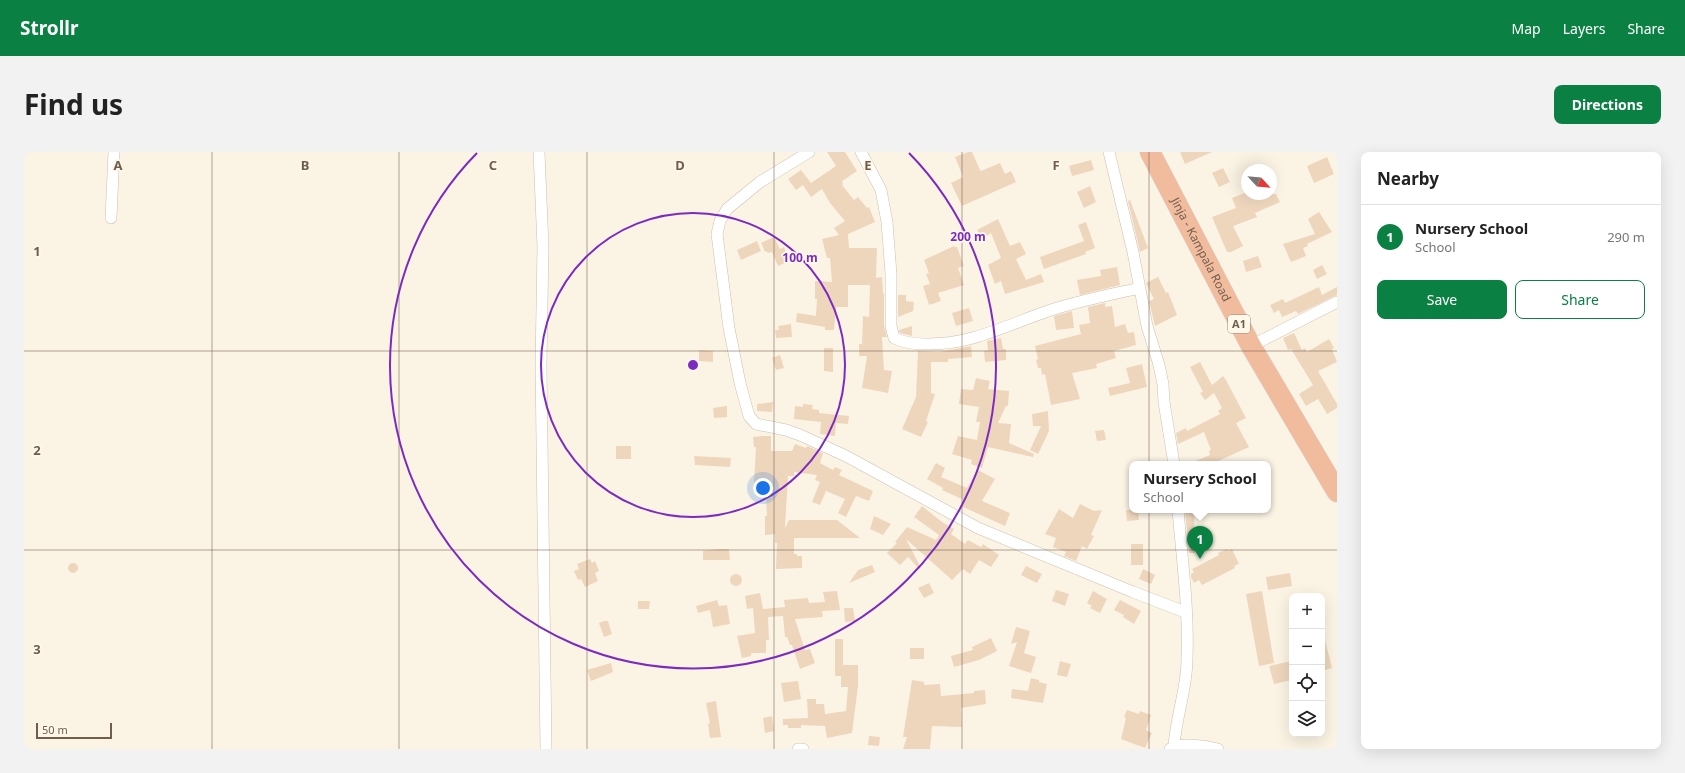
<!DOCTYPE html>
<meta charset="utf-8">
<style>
:root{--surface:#fff;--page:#f2f2f2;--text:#222;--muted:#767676;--line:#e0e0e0;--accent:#0b8043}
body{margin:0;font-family:"Noto Sans",sans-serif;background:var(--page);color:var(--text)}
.controls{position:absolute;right:12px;bottom:12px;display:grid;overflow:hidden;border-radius:8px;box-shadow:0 4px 16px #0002}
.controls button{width:36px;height:36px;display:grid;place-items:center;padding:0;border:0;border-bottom:1px solid var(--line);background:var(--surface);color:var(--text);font:20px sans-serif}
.compass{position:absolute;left:1217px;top:12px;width:36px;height:36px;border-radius:50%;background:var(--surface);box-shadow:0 4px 16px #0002;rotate:116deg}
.scale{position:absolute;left:12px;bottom:10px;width:76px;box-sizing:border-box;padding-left:4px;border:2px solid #715d4b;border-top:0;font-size:11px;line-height:14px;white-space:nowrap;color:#715d4b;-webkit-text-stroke:3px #fef8ea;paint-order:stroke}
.you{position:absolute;left:739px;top:336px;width:14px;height:14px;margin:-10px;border:3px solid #fff;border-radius:50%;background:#1a73e8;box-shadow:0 0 0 6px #1a73e833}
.badge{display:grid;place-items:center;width:26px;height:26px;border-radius:50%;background:var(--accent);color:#fff;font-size:13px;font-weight:700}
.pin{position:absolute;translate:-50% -33px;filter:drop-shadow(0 1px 2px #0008)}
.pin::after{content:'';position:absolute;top:21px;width:14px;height:12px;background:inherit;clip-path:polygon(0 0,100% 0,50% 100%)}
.popup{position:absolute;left:1105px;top:309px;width:142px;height:52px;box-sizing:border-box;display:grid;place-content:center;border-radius:8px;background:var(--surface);filter:drop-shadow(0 1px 3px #0005);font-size:13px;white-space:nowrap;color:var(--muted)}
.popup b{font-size:15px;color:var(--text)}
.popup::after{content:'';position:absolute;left:50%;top:100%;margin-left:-8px;border:8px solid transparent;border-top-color:var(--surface)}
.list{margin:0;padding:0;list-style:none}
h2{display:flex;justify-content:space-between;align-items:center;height:52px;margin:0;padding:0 16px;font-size:17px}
h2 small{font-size:13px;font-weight:400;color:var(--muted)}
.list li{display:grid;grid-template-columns:26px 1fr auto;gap:12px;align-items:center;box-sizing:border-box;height:64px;padding:0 16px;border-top:1px solid var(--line)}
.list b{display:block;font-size:15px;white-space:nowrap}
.list p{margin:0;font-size:13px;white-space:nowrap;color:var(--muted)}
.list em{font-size:13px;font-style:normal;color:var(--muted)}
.actions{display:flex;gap:8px;padding:12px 16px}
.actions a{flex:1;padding:9px 0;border:1px solid var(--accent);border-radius:8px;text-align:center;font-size:14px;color:var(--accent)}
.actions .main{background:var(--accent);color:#fff}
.icon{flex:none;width:22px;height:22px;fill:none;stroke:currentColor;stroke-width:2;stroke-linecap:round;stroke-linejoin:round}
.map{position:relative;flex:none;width:1313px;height:597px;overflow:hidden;border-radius:8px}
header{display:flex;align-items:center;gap:24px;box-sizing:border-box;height:56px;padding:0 20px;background:var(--accent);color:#fff}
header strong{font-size:19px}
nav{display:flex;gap:22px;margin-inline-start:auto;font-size:14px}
.intro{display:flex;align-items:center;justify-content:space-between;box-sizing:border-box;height:96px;padding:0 24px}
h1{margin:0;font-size:28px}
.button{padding:10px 18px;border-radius:8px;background:var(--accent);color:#fff;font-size:14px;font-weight:700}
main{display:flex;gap:24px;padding:0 24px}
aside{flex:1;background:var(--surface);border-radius:8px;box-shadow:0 4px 16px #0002}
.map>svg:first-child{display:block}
</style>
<header>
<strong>Strollr</strong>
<nav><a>Map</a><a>Layers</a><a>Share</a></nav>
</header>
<div class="intro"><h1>Find us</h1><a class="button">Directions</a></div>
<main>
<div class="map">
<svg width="1313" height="597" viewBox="0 0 1313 597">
<rect width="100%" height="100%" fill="#fbf4e4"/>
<!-- building -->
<path fill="#eed6bd" d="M803 0H821L833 19 818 29 819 32 818 33 830 48 834 45 843 56 845 55 851 70 824 82 825 96H853L852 126 858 125 859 141 860 142V174L863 185H858L860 218 868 219 864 241 838 236 843 204H835V192H838L839 164 845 165 846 133H824V155H812L810 178H801V175L772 170 773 161 792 164 793 147H791V129L808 130 806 106H803L798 87 815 83 810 76 821 69 806 51 798 37 787 45 779 33 772 38 764 27 777 18 787 31 812 14Z
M944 0H948L956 18 957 19 976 11 981 22 987 19 992 30 938 54 927 31 939 25 931 5Z
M1156 0H1188L1161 12Z
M1303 5 1310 22 1290 31 1283 14Z
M1067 8 1070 18 1048 24 1045 14Z
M1199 16 1206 30 1195 35 1188 21Z
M1066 34 1072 50 1060 56 1053 40Z
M1223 40V42H1252L1256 50 1231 61 1233 65 1209 74 1219 94 1207 100H1203L1188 65 1212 56 1208 46Z
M1106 48 1124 96 1116 100 1104 49Z
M1295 60 1308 80 1283 92 1284 94 1279 96 1282 104 1267 110 1259 92 1291 82 1284 67Z
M974 67 986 94 996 90 1002 102 992 107 1002 128 1017 122 1020 130 981 142 977 129 971 132 964 113 977 106 967 81 958 87 953 78Z
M1062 70 1071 96 1061 100 1062 102 1020 117 1016 105 1060 89 1054 73Z
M750 85 756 97 760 95 765 109 754 114 748 100 744 101 742 99 741 100 737 91Z
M733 89 737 99 717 108 713 98Z
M930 94 931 95H933L940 114 934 116 940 133 914 141 917 149 905 153 899 134 906 132 902 122 905 121 900 108Z
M1234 104 1238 115 1222 120 1219 109Z
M1298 113 1303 122 1293 127 1289 118Z
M1093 115 1096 133 1056 143 1053 128 1077 124 1076 118Z
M1134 125 1142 141 1144 140 1153 163 1131 174 1125 149 1130 147 1122 131Z
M1295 135 1298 143 1313 135V143L1274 162 1272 159 1258 165 1255 158 1250 161 1246 153 1259 147 1261 151Z
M874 143H882V149L890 150 889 159 874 165Z
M1081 151V155L1088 154 1091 175 1101 172 1104 181 1110 180 1112 193 1090 199 1092 206 1072 212 1073 216 1048 221 1056 247 1027 253 1021 222 1018 223 1017 216H1014L1012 208 1014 207 1011 194 1057 182 1055 173 1066 171 1064 155Z
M945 156 949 169 932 174 928 161Z
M1048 159 1050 176 1032 178 1030 164Z
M767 172 768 185 752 186 751 178H755L754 174Z
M888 174V184L876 181 875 178Z
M1270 181 1278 198 1281 196 1283 200 1305 187 1310 196 1308 197 1313 210 1294 219 1313 252V256L1303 262 1294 247 1282 254 1275 242 1289 233 1267 197 1264 198 1259 186Z
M977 186 979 197H982V208L961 210 960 199 964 198 963 189Z
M947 194 948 205 924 207V210H907V241L911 242 902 269 904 270 897 285 878 277 892 245 894 199 915 200Z
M800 196H809V220L800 219Z
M675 198 689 199V210L675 209Z
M756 203 760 216 752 218 748 206Z
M1176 210 1188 233 1199 224 1202 228 1222 266 1212 271 1225 295 1188 312H1164L1186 303 1185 299 1187 298 1180 280 1154 292 1152 281 1162 276 1163 279 1196 262 1194 259 1198 256 1190 241 1181 248 1176 241 1179 240 1166 215Z
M1118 212 1123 235 1086 244 1084 236 1106 231 1102 216Z
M952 226 966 229 964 237 985 239 984 254H982L974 271 987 272 985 291 1010 302 1009 305 964 295 958 316 947 312 948 308 928 302 934 284 953 288 956 270H952L955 255 935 252 937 237 949 238Z
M749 250 748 260 733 259V252Z
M779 252 789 253 788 257 795 258V261L825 264 824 272 812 271 811 284 796 282 797 270 770 267 771 254 779 255Z
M703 254V265L690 266 689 256Z
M1024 259 1025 279 1014 302 1006 298 1017 274H1009L1008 262Z
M1080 278 1082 288 1073 289 1071 279Z
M737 284H747V299H768L771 292 782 296 783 294 799 301 796 311 809 318 811 315 818 318 815 323 849 339 845 349 832 344 822 365 814 361 821 347 802 339 796 353 788 350 796 330 791 328 793 323 770 320V324H764L761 376 765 368H813L836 386H770V402H773V404H778V416L752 417 753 391H751V382L741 383V364H743L742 343 741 342 742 332 733 333V331H730L732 295H730L729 285Z
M592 294H607V307H592Z
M670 304 707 306 706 315 671 313Z
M912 311 921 316 917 325 943 336 954 318 971 327 958 349 986 361 981 374 937 354 940 348 918 338 919 336 903 327Z
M1056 352 1070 359 1078 358 1067 383 1070 384 1063 397 1058 394 1052 409 1040 404 1042 400 1029 395 1032 386 1021 382 1035 357 1049 366Z
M898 354 918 370 930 377 927 382 941 392 944 388 957 395 959 392 975 403 967 415 955 408 946 422 939 417 928 428 882 387 897 416 895 417 884 405 876 413 863 401 873 391 871 390 883 375 912 388 915 383 890 365Z
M1102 358H1114L1115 368 1103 369Z
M1161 358H1170L1171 401H1165Z
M850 364 867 372 859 383 846 377Z
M1107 392H1119V413H1107Z
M695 397H705L706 408H679V399Z
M1203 397 1204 399 1208 397 1215 412 1210 414 1211 416 1178 433 1175 428 1170 431 1167 425V422L1170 420 1168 417 1195 403 1194 401Z
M566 407 568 411 571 409 575 419 571 421 574 429 561 435 557 427 554 428 550 419 555 417 553 412Z
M44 416a5 5 0 1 1 10 0a5 5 0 1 1-10 0Z
M848 413 851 420 825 431 834 418Z
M1002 414 1018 422 1013 431 997 423Z
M1119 417 1131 423 1127 432 1115 427Z
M1266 421 1268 434 1244 438 1242 425Z
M706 428a6 6 0 1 1 12 0a6 6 0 1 1-12 0Z
M905 431 910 441 900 446 894 436Z
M1032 438 1045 442 1041 454 1028 449Z
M813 439 816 458 798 459 799 465 771 467 781 498 786 497 791 511 776 517 768 493H766L763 485H761L759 464 744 465 745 488H742V501H727V504L718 506 713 484 731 481 729 456 723 457 721 444 736 441 739 457 761 455 760 448 784 446 785 451 801 450 799 440Z
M1069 439 1083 447 1076 461 1066 456 1068 454 1063 451Z
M1238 439 1250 511 1235 514 1222 442Z
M693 448 695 454 703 453 706 472 689 475 686 458 674 461 672 454Z
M1096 448 1117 459 1110 472 1099 465 1100 463 1090 458Z
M614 449H626L625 457H614Z
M820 456H829L831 469 821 470Z
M580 469H584L588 482 580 485 575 471Z
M992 475 1006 479 1000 501 1012 505 1007 521 985 514 993 490 987 492Z
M967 486 973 499 955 508 930 515 927 504 949 498 948 495Z
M811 487H819V513H834V534L828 581 803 586 801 574 777 573V576H764V573H759V567L784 566 783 547H792V552H800L801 562 822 559 824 535H817V524H811Z
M1298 488H1301L1308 516 1298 519Z
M886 496H900V507H886Z
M1036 509 1047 512 1043 525 1033 523Z
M1268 509V528L1250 532 1245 514Z
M587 511 589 520 567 529 563 518Z
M1007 526 1015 528V530L1023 532 1019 551 987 546 988 537 1004 539Z
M888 528 900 530V533L916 532 917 544 950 541V539L961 538 962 552 937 556 938 575 908 574 906 597H879L883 585H879Z
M774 529 777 547 760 550 757 531Z
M692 549 697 585 686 586 684 572 686 571 682 551Z
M1103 558 1115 562 1116 559 1127 563 1122 578 1128 581 1121 596 1097 587 1102 566 1100 565Z
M748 564 750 579 741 581 739 566Z
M845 584 856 585 855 594 844 593Z"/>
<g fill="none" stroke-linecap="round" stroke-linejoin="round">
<!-- street casing -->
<g stroke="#cdbfae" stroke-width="12">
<path id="street" d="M515 0 519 95 517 213 522 597
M785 0 736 30 703 57 696 69 693 82 705 176 716 231 725 264 732 272 762 278 776 283 822 304 954 376 1109 440 1161 460
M837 0 857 38 863 70 867 122V174L870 186C880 191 890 192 902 192 947 193 983 173 1024 159 1054 149 1085 143 1116 136
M1085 0 1109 100 1123 174 1135 213 1139 232 1140 250 1150 312
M87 66 90 0
M1227 194 1313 150
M1150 594C1152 564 1163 537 1163 507 1165 458 1158 407 1154 358
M774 597H779
M1146 597C1156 590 1182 594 1194 597"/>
</g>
<!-- highway casing -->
<g stroke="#dad5d0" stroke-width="21">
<g id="highway">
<path id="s1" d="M1126 0 1227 194 1313 340"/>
</g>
</g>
<!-- street -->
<use href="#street" stroke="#fff" stroke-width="11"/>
<!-- highway -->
<use href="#highway" stroke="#f1bc9e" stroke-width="20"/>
</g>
<!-- grid -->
<path fill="none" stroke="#715d4b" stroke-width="1" stroke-opacity="0.55" d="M188 0V597M375 0V597M563 0V597M750 0V597M938 0V597M1125 0V597M0 199H1313M0 398H1313"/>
<!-- distance rings -->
<g fill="none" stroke="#7b2cbf" stroke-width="2">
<circle cx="669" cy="213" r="152"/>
<path d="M885 1A303 303 0 1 1 453 1"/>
</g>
<g text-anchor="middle" stroke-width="3.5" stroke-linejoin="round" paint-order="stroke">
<!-- shield labels -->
<rect fill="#fef8ea" stroke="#9b8c7b" stroke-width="1" x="1204" y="163" width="22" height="18" rx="3"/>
<g font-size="11" font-weight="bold" fill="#715d4b">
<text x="1215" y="176">A1</text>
</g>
<!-- street labels -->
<g font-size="12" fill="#715d4b" stroke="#fef8ea">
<text dy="4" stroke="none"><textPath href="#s1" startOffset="110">Jinja - Kampala Road</textPath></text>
</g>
</g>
<g font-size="13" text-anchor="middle" font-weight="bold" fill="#715d4b" stroke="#fef8ea" stroke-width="3.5" stroke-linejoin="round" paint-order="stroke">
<text x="94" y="18">A</text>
<text x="281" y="18">B</text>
<text x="469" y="18">C</text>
<text x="656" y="18">D</text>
<text x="844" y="18">E</text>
<text x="1032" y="18">F</text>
<text x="13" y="104">1</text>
<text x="13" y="303">2</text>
<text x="13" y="502">3</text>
</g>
<circle cx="669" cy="213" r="6" fill="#7b2cbf" stroke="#fef8ea" stroke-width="2"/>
<g font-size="12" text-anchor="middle" font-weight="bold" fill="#7b2cbf" stroke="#fef8ea" stroke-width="3.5" stroke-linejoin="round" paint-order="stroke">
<text x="944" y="89">200 m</text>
<text x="776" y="110">100 m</text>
</g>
</svg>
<div class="controls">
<button>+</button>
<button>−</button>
<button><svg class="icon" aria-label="locate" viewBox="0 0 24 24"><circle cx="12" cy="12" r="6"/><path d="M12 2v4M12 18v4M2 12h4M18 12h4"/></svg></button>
<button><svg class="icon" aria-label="layers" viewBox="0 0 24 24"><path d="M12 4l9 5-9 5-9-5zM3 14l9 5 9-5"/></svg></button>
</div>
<svg class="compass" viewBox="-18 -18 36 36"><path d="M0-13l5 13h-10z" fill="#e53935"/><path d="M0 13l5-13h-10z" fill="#767676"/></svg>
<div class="scale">50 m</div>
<div class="you"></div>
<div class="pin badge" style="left:1176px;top:407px">1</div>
<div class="popup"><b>Nursery School</b>School</div>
</div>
<aside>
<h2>Nearby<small></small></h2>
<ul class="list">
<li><span class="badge">1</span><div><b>Nursery School</b><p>School</p></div><em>290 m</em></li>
</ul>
<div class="actions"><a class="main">Save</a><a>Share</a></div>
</aside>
</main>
